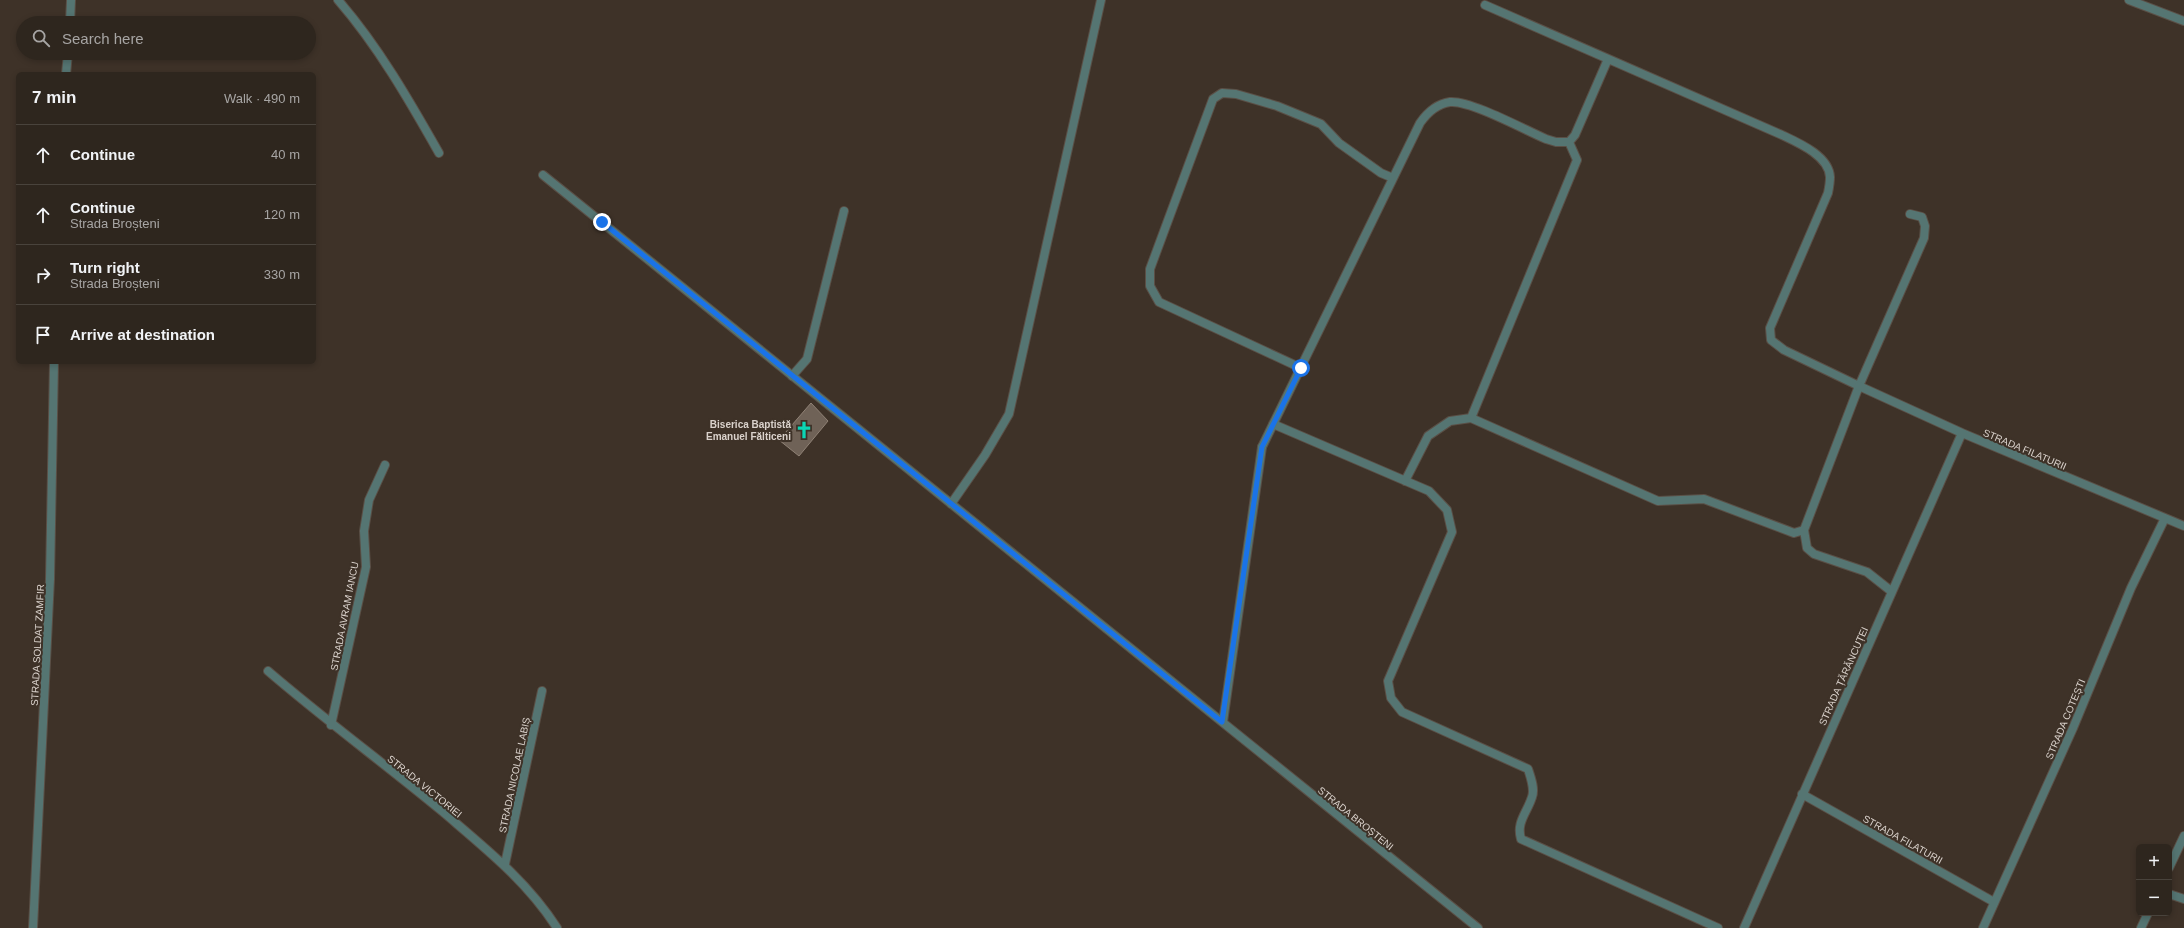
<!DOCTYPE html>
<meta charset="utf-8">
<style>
:root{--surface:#2e261e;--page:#3a322b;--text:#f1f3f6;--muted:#a7a5a4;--line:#49433c}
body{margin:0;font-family:Helvetica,sans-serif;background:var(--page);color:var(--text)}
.controls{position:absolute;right:12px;bottom:12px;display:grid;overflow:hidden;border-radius:6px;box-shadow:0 2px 6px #0003}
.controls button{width:36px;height:36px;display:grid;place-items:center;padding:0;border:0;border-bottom:1px solid var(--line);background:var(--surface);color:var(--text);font:20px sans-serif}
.stop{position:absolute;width:12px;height:12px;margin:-9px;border:3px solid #1a73e8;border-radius:50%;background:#fff}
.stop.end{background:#1a73e8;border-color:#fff;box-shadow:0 1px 4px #0008}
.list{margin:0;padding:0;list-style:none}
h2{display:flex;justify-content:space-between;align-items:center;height:52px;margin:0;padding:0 16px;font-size:17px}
h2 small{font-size:13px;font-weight:400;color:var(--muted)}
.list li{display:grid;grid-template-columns:26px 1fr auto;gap:12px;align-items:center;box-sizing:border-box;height:60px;padding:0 16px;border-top:1px solid var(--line)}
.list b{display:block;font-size:15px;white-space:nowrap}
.list p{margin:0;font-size:13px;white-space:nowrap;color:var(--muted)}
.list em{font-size:13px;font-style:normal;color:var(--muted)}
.icon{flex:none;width:22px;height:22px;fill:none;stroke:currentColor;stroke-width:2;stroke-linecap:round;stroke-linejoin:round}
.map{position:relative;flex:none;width:2184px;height:928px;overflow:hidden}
.search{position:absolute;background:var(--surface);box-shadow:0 2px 6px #0003;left:16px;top:16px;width:300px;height:44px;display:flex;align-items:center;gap:10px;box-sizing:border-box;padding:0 14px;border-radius:22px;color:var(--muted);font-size:15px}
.panel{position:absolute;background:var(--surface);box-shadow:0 2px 6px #0003;left:16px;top:72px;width:300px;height:292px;border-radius:6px}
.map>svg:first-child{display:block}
</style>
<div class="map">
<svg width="2184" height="928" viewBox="0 0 2184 928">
<rect width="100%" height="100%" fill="#3e3228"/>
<!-- building -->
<path fill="#6f6257" stroke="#8f8175" d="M811 403 828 421 799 456 779 440Z"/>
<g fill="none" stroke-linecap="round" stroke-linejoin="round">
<!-- service casing -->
<g stroke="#5a4f46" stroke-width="10">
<path id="service" d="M338 0C378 46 409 100 439 153
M1485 5 1782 135C1799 143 1829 156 1830 177 1830 182 1829 188 1828 193L1770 328 1771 340 1784 350 1859 386
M1301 368 1159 302 1150 286V269L1213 99 1222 93 1236 94 1277 106 1321 124 1339 143 1381 173 1393 178
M792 376 807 359 844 211
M1471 418 1577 160 1569 142
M1273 424 1429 491 1447 510 1452 532 1388 681 1391 698 1402 712 1528 769C1531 778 1535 789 1532 797 1527 813 1516 822 1521 839L1718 928
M1262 447 1420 123C1427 113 1436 104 1450 102 1470 100 1525 130 1546 139L1556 142H1569L1575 135 1608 59
M1405 481 1428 436 1450 421 1471 418 1658 501 1704 499 1794 533 1804 530
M1891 591 1867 572 1814 554 1807 548 1804 530 1859 386 1924 238 1925 226 1922 217 1910 214
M2169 868 2184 836
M2169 894 2184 899
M2141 928 2148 913"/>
</g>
<!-- minor casing -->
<g stroke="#5a4f46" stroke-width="10">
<path id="minor" d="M2129 0 2184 21
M70 23 71 0
M66 74 68 53
M543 175 1478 928
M1859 386 1962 433 2184 526
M951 504 985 455 1009 414 1101 0
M268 671C325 720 385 764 443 812 485 848 527 881 557 928
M1223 722 1262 447
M331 725 366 567 364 531 369 500 385 465
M1802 794 1994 902
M505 864 542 691
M33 928 50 579 54 362
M1744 928 1962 433
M1983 928 2073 728 2131 588 2165 518"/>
</g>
<!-- service -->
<use href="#service" stroke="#557572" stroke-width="8"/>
<!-- minor -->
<use href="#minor" stroke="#557572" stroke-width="8"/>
</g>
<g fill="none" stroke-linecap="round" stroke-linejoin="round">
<!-- route -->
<path stroke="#1a73e8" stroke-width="5" d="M602 222 1222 722 1262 447 1301 368"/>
</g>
<!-- icons -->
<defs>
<g id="church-bare" transform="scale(1.38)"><path d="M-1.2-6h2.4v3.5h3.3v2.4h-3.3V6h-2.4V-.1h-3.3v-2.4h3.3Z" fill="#0bd5b5" stroke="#3e3228" stroke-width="2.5" paint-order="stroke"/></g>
</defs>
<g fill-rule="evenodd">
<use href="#church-bare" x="804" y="430"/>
</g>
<g text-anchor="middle" stroke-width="4" stroke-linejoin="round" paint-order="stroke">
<!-- poi labels -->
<g font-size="10" font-weight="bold" fill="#dad2cc" stroke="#3e3228" text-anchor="end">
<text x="791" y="428">Biserica Baptistă<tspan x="791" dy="12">Emanuel Fălticeni</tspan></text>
</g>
<!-- street labels -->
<g font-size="10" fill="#dad2cc" stroke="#3e3228">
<text transform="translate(2025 449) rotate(23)" y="4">STRADA FILATURII</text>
<text transform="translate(344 616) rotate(-79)" y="4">STRADA AVRAM IANCU</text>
<text transform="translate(37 645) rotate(-87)" y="4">STRADA SOLDAT ZAMFIR</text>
<text transform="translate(1843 676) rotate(-66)" y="4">STRADA ȚĂRĂNCUȚEI</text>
<text transform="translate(2065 719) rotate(-67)" y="4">STRADA COTEȘTI</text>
<text transform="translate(514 775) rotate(-78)" y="4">STRADA NICOLAE LABIȘ</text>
<text transform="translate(425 786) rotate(39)" y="4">STRADA VICTORIEI</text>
<text transform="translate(1356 818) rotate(39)" y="4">STRADA BROȘTENI</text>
<text transform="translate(1903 839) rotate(29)" y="4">STRADA FILATURII</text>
</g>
</g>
</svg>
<div class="controls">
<button>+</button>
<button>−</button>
</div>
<div class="stop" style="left:1301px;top:368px"></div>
<div class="stop end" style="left:602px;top:222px"></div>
<div class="search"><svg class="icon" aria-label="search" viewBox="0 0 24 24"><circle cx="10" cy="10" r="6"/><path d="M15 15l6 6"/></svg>Search here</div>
<section class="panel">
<h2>7 min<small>Walk · 490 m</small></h2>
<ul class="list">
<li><svg class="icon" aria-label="ahead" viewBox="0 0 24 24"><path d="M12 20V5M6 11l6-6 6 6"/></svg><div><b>Continue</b></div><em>40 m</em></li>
<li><svg class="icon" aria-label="ahead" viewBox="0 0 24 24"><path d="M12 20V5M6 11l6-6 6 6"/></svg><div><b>Continue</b><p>Strada Broșteni</p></div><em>120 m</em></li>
<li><svg class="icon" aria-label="right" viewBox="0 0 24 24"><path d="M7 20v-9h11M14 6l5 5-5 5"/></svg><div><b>Turn right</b><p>Strada Broșteni</p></div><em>330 m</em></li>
<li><svg class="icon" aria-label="arrive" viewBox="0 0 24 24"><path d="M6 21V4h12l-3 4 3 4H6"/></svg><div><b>Arrive at destination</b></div></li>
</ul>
</section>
</div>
